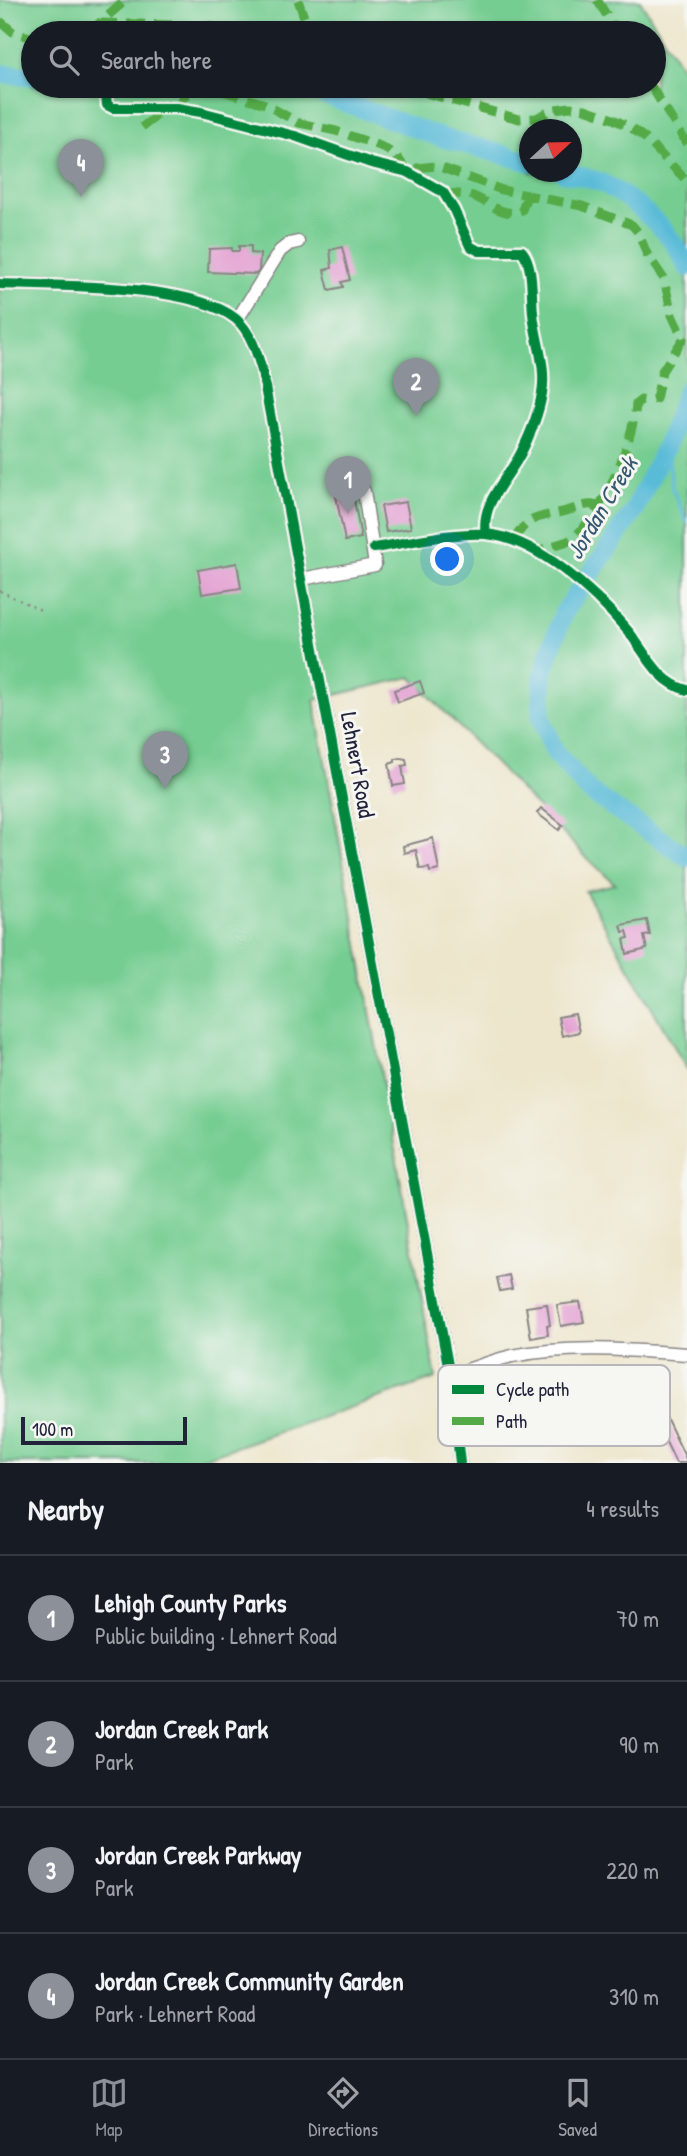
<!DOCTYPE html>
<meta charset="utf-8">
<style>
:root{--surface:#171b24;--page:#242831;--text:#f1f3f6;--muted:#9ea1a6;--line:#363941;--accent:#8c9099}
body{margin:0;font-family:"Patrick Hand",sans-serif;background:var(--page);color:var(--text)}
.compass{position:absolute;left:519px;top:119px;width:63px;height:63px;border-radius:50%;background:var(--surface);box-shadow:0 2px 5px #0004;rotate:68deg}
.scale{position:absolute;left:21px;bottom:18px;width:166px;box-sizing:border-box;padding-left:7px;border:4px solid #22223b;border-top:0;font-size:19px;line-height:24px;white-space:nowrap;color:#22223b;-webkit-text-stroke:5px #f6f6f2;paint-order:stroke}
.you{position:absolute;left:448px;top:560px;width:24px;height:24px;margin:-18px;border:5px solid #fff;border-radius:50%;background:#1a73e8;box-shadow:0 0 0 10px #1a73e833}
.badge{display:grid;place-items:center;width:46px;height:46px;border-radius:50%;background:var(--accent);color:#fff;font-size:23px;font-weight:700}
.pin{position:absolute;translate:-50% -58px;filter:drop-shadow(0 2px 4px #0008)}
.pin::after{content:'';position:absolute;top:37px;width:24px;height:21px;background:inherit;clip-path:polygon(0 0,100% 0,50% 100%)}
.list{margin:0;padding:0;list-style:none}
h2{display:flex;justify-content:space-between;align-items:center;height:91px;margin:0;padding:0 28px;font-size:30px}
h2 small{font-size:23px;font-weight:400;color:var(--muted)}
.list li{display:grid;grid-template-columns:46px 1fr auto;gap:21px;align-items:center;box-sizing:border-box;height:126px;padding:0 28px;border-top:2px solid var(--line)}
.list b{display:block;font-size:26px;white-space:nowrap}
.list p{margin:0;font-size:23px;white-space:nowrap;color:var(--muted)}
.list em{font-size:23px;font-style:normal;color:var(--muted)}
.icon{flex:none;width:38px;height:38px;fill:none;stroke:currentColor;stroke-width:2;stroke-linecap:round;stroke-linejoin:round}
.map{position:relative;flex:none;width:687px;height:1463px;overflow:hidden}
.search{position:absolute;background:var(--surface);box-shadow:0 2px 5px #0004;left:21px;right:21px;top:21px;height:77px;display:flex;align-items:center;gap:18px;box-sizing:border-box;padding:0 24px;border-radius:38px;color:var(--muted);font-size:26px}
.sheet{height:595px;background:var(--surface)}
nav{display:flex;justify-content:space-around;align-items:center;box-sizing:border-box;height:98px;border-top:2px solid var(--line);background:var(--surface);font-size:19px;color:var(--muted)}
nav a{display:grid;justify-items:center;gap:4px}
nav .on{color:var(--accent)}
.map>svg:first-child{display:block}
</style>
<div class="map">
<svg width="687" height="1463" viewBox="0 0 687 1463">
<rect width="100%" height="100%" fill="#f6f6f2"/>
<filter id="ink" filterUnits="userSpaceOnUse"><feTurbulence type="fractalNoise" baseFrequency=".0143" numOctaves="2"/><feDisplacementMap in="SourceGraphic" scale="14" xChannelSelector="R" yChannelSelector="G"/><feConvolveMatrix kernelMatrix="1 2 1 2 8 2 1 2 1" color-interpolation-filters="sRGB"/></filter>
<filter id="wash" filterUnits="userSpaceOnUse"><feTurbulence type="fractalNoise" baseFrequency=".00686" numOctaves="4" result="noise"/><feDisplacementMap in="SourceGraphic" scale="28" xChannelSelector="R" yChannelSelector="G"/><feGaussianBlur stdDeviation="1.57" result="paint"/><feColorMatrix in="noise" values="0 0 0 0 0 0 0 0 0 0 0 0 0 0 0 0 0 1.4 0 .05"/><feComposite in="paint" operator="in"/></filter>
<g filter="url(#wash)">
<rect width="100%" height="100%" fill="#ede6cc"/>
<!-- green -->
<path fill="#76cd92" stroke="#4c7866" stroke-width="2" fill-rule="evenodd" d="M0 0H640L687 77V1069L585 891 615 884 587 858 411 677 314 700 436 1378 189 1463H0ZM33 33H654V86H33ZM530 130H572V172H530Z"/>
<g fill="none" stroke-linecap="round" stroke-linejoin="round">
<!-- stream -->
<path stroke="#5abbd8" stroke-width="3.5" d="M667 444 672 488 687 522"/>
<!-- river -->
<path stroke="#5abbd8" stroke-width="19" d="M0 74 33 76
M300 86 439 137 530 162
M562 172C576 176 595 178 608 186 639 204 674 234 687 267
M687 389 667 444 633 512 563 614 543 673 541 717 554 751 590 792 687 857"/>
</g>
<g id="blocks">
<!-- building -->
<path fill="#e3a1d3" d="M239 246H251V253L260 254 259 271 256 274 208 272 209 249 232 248V251H239Z
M342 247 350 280 342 282 343 287 329 290 324 270 332 268 330 250Z
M352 488 361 538 345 541 335 491Z
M406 502 411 528 386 532 381 506Z
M237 563 241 588 202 594 198 570Z
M420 681 424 693 398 702 394 690Z
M401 758 406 759 407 765 402 766 405 784 393 786 389 764 395 762V759Z
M541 808 563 825 559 830 537 813Z
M433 838 439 870 430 872 429 868 420 869 416 850 404 853 403 846Z
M647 920 650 935 644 936 647 949 627 954 624 939 629 938 627 931 623 932 621 925Z
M575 1014 579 1032 562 1036 558 1017Z
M509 1275 512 1289 500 1291 497 1278Z
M580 1302 584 1322 561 1326 557 1305Z
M547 1304 550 1325 547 1326 548 1335 531 1338 526 1307Z
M642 1367 687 1461V1463H676L632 1371Z"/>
</g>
</g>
<g filter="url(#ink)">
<use href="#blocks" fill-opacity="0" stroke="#888484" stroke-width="2"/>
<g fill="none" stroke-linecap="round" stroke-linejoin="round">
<!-- minor casing -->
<g stroke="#888484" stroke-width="15">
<path id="minor" d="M0 284C57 286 193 283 236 319 251 332 257 353 262 371L450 1376 460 1463
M237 320 280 251 289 244 298 242
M302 579 375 565 364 491
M450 1376C470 1369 491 1361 512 1356 569 1345 630 1350 687 1354"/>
</g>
<!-- path -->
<path stroke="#888484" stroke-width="2" stroke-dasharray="2 5" stroke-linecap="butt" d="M0 591 40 610"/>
<!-- minor -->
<use href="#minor" stroke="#fff" stroke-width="12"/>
<!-- quiet -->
<path stroke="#53aa46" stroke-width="9" stroke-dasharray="18 9" stroke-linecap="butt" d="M298 0 304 17 302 33
M597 0 618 33
M0 21 13 32 33 38
M100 23 209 26 232 33
M88 33 126 0
M400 86 519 119 536 118 555 109 570 107 585 109 613 119 630 127 646 139 687 181
M651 86 687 144
M177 108 183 98 198 88 219 90 265 104 299 123 336 131 380 146 396 155 408 172 417 168 437 166 502 190 582 206 632 225 638 232 647 254 664 279 672 315 683 339 662 371 656 399 648 401 641 400 636 404C633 443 604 511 574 537 563 546 550 543 539 552
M142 127 154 118 153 109
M443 192C453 195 463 193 473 196 489 202 504 219 522 210L527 196
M514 540C529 514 540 518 566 511 579 508 586 502 599 506"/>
<!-- cycleway casing -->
<g stroke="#f6f6f2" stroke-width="15">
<path id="cycleway" d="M105 86 107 105 113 108H177L201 112 295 136 371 163 408 172 443 192 454 210 470 246 479 251H522C534 266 531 295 533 313 535 339 547 366 542 393 539 413 530 435 521 453 508 479 480 503 486 534
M0 284C57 286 193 283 236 319 251 332 257 353 262 371L450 1376 460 1463
M374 548C406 543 454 532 485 534 537 538 596 593 628 631 646 653 657 682 687 690"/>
</g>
<!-- cycleway -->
<use href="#cycleway" stroke="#00873e" stroke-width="10"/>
</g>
</g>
<g text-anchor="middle" stroke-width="6" stroke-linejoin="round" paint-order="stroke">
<!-- street labels -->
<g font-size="23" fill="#22223b" stroke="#f6f6f2">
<text transform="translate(358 765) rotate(80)" y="8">Lehnert Road</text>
</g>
<!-- water labels -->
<g font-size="24" font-style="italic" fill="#365872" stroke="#f6f6f2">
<text transform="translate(602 508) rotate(-59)" y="8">Jordan Creek</text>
</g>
</g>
<!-- legend -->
<rect x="438" y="1365" width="232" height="81" rx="10" fill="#f6f6f2" stroke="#b6b6bb" stroke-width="2"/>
<rect x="452" y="1385" width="32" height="9" fill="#00873e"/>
<rect x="452" y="1417" width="32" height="8" fill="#53aa46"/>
<g font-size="19" fill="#22223b">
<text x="496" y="1396">Cycle path</text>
<text x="496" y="1428">Path</text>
</g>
</svg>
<svg class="compass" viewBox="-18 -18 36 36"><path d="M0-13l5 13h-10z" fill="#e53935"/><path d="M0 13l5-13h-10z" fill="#9ea1a6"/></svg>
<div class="scale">100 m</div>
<div class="you"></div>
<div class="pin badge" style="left:348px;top:514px">1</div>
<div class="pin badge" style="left:416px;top:416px">2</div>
<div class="pin badge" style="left:165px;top:789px">3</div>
<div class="pin badge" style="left:81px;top:197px">4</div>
<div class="search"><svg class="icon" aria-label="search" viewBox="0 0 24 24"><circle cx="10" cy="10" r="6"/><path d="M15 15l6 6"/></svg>Search here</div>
</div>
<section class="sheet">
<h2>Nearby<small>4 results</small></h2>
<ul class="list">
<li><span class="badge">1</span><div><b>Lehigh County Parks</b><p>Public building · Lehnert Road</p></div><em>70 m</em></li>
<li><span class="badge">2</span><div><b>Jordan Creek Park</b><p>Park</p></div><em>90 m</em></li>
<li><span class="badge">3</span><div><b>Jordan Creek Parkway</b><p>Park</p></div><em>220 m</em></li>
<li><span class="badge">4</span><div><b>Jordan Creek Community Garden</b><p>Park · Lehnert Road</p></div><em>310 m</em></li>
</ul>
</section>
<nav>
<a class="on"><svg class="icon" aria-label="map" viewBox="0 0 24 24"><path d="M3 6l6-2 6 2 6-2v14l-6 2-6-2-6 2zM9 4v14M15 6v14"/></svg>Map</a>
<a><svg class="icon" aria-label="directions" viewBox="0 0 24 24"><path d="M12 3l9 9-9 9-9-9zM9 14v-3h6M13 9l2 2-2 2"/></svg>Directions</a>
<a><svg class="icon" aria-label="saved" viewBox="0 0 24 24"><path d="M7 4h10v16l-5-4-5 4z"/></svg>Saved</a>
</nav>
